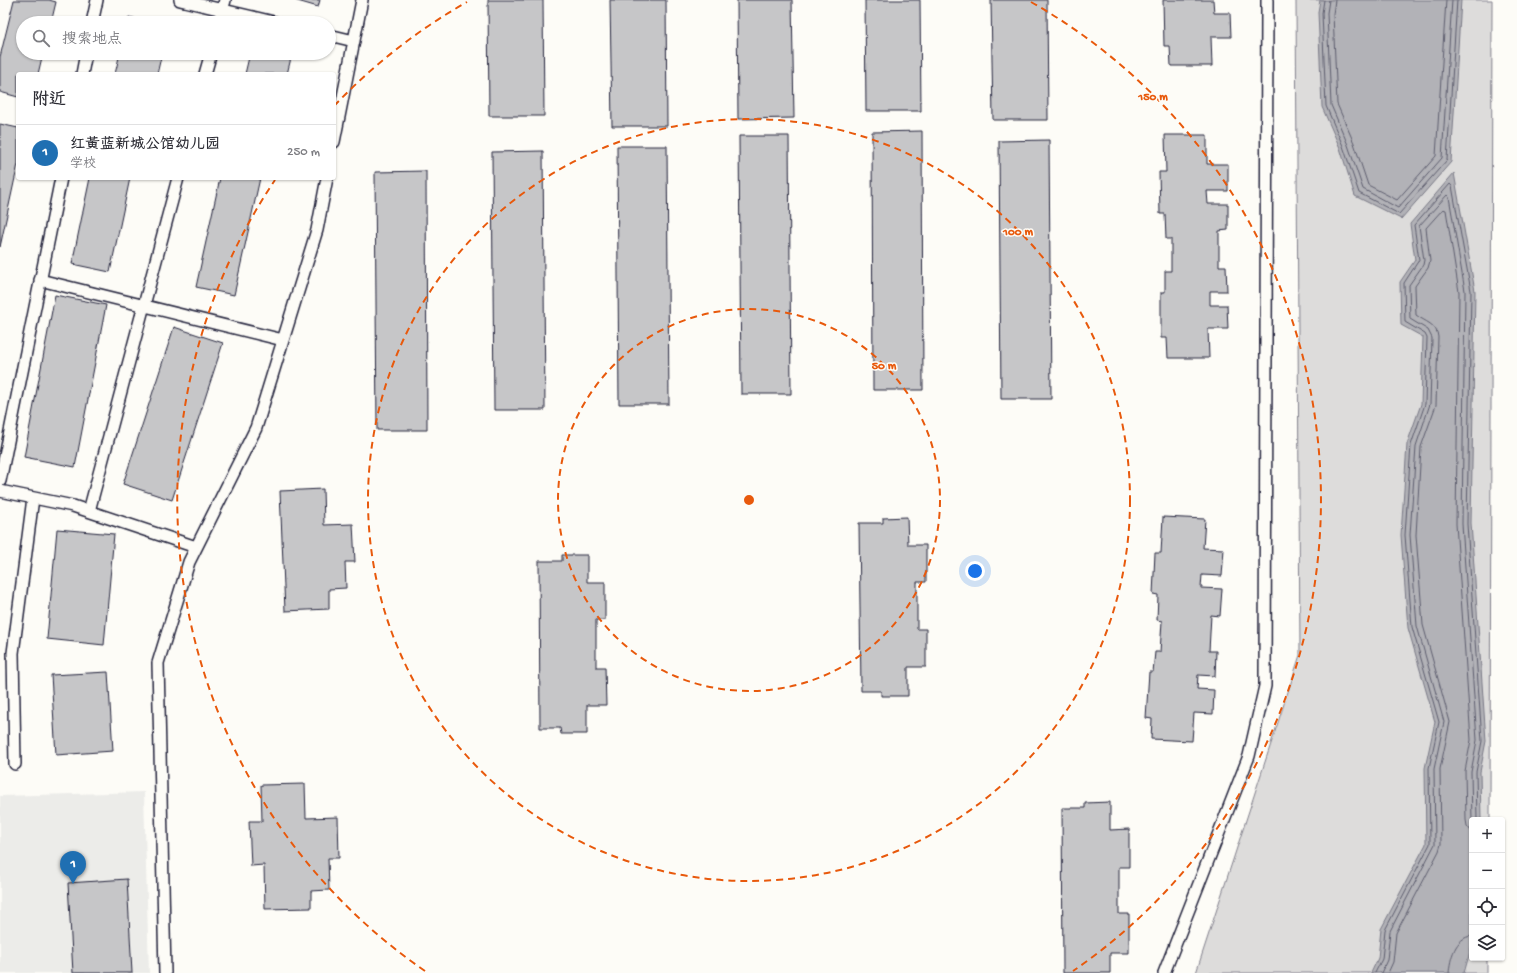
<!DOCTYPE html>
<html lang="zh">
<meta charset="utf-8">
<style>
:root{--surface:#fff;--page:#f7f7f7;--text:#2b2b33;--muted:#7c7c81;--line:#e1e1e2;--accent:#1f6fb2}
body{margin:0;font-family:"Gochi Hand","LXGW WenKai TC",sans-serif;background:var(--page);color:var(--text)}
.controls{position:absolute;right:12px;bottom:12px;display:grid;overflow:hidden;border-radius:4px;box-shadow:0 1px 3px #0004}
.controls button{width:36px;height:36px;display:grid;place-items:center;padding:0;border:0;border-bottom:1px solid var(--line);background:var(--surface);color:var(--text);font:20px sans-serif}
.you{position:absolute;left:975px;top:571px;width:14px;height:14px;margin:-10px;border:3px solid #fff;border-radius:50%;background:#1a73e8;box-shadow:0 0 0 6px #1a73e833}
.badge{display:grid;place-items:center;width:26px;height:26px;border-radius:50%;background:var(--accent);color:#fff;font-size:13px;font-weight:700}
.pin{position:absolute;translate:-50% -33px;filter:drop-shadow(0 1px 2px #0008)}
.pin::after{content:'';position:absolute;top:21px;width:14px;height:12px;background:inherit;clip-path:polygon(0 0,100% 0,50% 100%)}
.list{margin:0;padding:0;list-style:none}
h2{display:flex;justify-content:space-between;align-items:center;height:52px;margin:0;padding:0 16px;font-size:17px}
h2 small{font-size:13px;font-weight:400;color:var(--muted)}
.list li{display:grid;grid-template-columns:26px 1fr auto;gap:12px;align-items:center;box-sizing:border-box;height:56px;padding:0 16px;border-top:1px solid var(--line)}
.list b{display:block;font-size:15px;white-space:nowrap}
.list p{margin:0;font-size:13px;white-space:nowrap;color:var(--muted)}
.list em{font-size:13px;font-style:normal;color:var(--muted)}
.icon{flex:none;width:22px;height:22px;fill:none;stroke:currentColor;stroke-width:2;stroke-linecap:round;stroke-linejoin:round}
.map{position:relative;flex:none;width:1517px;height:973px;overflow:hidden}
.search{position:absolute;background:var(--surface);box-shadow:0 1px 3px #0004;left:16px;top:16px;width:320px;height:44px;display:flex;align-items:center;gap:10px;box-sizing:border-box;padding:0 14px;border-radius:22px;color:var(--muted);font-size:15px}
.panel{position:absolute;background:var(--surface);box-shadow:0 1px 3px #0004;left:16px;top:72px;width:320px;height:108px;border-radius:4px}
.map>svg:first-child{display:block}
</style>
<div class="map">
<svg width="1517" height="973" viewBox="0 0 1517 973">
<rect width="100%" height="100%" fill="#fdfcf7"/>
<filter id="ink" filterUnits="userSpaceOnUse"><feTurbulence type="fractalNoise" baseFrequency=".025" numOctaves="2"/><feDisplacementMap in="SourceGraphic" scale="8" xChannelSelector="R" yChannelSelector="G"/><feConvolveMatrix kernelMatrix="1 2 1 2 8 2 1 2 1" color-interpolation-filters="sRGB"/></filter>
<g filter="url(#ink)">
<!-- built -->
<path fill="#ecece9" d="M144 792 149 973H0V796Z"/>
<!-- green -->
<path fill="#dddcdb" stroke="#807f8b" d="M1296 0H1492L1490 820H1472V958H1487V973H1196L1300 655Z"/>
<!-- water -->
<path fill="#b2b2b7" stroke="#787885" d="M1320 0H1461L1451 162 1401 219 1355 196 1340 148 1322 107 1318 12Z
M1454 173 1475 291 1471 523 1486 741 1480 772 1481 820H1472V945L1464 973H1371L1378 958 1381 929 1426 844 1425 768 1435 722 1408 628 1401 535 1407 444 1421 404 1423 337 1401 325 1400 282 1415 260 1410 224Z"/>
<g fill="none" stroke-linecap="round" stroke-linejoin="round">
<!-- shore -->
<path stroke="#5c5c6d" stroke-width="1" d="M1324 0 1322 13 1326 106 1343 146 1359 193 1399 214 1447 160 1457 0
M1329 0 1327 13 1331 105 1348 145 1363 189 1398 208 1442 158 1452 0
M1335 0 1333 14 1337 104 1354 143 1368 185 1397 200 1436 156 1446 0
M1375 973 1382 959 1385 930 1430 844 1429 768 1439 722 1412 627 1405 535 1411 445 1425 404 1427 338 1425 334 1405 322 1404 283 1419 260 1414 225 1450 184 1452 186 1471 291 1467 524 1482 741 1476 772 1477 820
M1381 973 1387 960 1390 931 1435 844 1434 769 1444 722 1417 626 1410 535 1416 446 1430 404 1432 338 1428 330 1410 319 1409 285 1423 265 1424 260 1419 226 1447 195 1449 197 1465 291 1462 524 1477 740 1471 772 1472 822
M1388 973 1393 962 1396 933 1439 851 1441 844 1440 769 1450 722 1423 625 1416 535 1421 447 1436 405 1438 337C1437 324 1425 322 1416 315L1415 286 1428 268 1430 261 1426 228 1443 209 1446 210 1459 292 1456 524 1471 740 1465 771 1466 820 1467 826 1472 832
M1449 973C1450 959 1455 937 1472 936"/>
</g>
<!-- building -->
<path fill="#c6c6c8" stroke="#22223b" d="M14 0H49L56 2 51 23H23V53H43L38 74H18V97L0 92V57Z
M294 0H320L318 7Z
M488 0H543L544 116H489Z
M610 0H666L667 126H612Z
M737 0H792L794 118 738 119Z
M865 0H920L921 111H866Z
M991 0H1047L1048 120H993Z
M1163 0H1213L1214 13H1230L1231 37H1211L1212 66H1171L1170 46H1164Z
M129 17 154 23H127Z
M120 53H162L157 74H115Z
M250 53H273L291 58 287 74H245Z
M0 124 18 128V164L0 247Z
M922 131 923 390H873L872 132Z
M1165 135H1207V164H1228V191H1207L1208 204H1228V230L1219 231V266H1226L1227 291H1210V305H1227L1228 329H1208L1209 358H1168L1167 338H1161V292H1165V271H1171V239H1166L1165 214H1160L1159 172H1166Z
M739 136H789L791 394H741Z
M1049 140 1051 399H1001L999 141Z
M617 146H667L669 404H619Z
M543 151 545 410H494L492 152Z
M426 171 427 430H377L375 172Z
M90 178H130L110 272 72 264Z
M220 178H260L234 295 196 287Z
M55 295 106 305 75 467 24 457Z
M174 327 223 343 172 500 123 484Z
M323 489 324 525 353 524 355 562H345L346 588 329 589V609L285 611 280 491Z
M907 517 908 545H926V582H917V629H926V667H908V696H881V691H861L859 523H883V518Z
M1163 517 1205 519 1203 548 1224 549 1222 576 1202 575 1201 588 1222 589 1220 616 1211 615 1209 651H1216L1215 676 1198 675 1197 689 1214 690 1213 714 1194 713 1192 741 1151 739 1152 719 1146 718 1149 672H1153L1155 652H1160L1162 621 1157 620 1158 595 1153 594 1155 553H1161Z
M57 529 114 534 104 645 47 639Z
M562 555H587V582H605V620H596V667H605L606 705H587V734H561L560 728H540L539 561H562Z
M108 672 113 751 56 755 51 675Z
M305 784 306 818 338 817 339 858H328L329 890 311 891V908L265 909 264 865 251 866 249 821H262L261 785Z
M1110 802V830L1129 829V867H1119V914H1129V953H1110V973H1063L1062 808H1085V803Z
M127 879 132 973H73L68 883Z"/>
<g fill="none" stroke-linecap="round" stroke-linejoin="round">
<!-- lane casing -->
<g stroke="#22223b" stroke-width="14">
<path id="lane" d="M180 0 278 23
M92 23 97 0
M219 23 225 0
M329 35 354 41
M82 74 86 53
M205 74 211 53
M334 142 362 0
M40 280 283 340
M0 481 61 178
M0 491 73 506 196 547
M89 511 178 178
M15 764 13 653 33 498
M165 973 158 663 189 562 256 428 317 230 327 178
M1164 973 1249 756 1265 686 1267 0"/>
</g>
<!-- lane -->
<use href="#lane" stroke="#fdfcf7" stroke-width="11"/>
</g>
</g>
<!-- distance rings -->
<g fill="none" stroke="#e8590c" stroke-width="2" stroke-dasharray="7 5">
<circle cx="749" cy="500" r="191"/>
<circle cx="749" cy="500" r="381"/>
<path d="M425 971A572 572 0 0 1 275 180M334 106A572 572 0 0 1 467 2M1031 2A572 572 0 0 1 1073 971"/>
</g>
<circle cx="749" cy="500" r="6" fill="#e8590c" stroke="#fdfcf7" stroke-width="2"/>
<g font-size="12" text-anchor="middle" font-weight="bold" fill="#e8590c" stroke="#fdfcf7" stroke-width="3" stroke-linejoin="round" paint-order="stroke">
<text x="1153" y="100">150 m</text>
<text x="1018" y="235">100 m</text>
<text x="884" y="369">50 m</text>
</g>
</svg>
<div class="controls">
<button>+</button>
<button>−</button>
<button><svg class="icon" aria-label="locate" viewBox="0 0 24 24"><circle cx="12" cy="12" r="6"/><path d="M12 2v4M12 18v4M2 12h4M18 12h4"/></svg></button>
<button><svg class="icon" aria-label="layers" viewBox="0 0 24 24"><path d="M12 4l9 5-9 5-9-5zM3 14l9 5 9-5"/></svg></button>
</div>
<div class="you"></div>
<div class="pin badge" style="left:73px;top:884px">1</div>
<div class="search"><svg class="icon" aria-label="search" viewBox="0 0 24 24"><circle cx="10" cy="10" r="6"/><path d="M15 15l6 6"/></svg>搜索地点</div>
<section class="panel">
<h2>附近<small></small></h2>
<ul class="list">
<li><span class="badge">1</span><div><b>红黄蓝新城公馆幼儿园</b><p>学校</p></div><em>250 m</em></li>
</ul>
</section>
</div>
